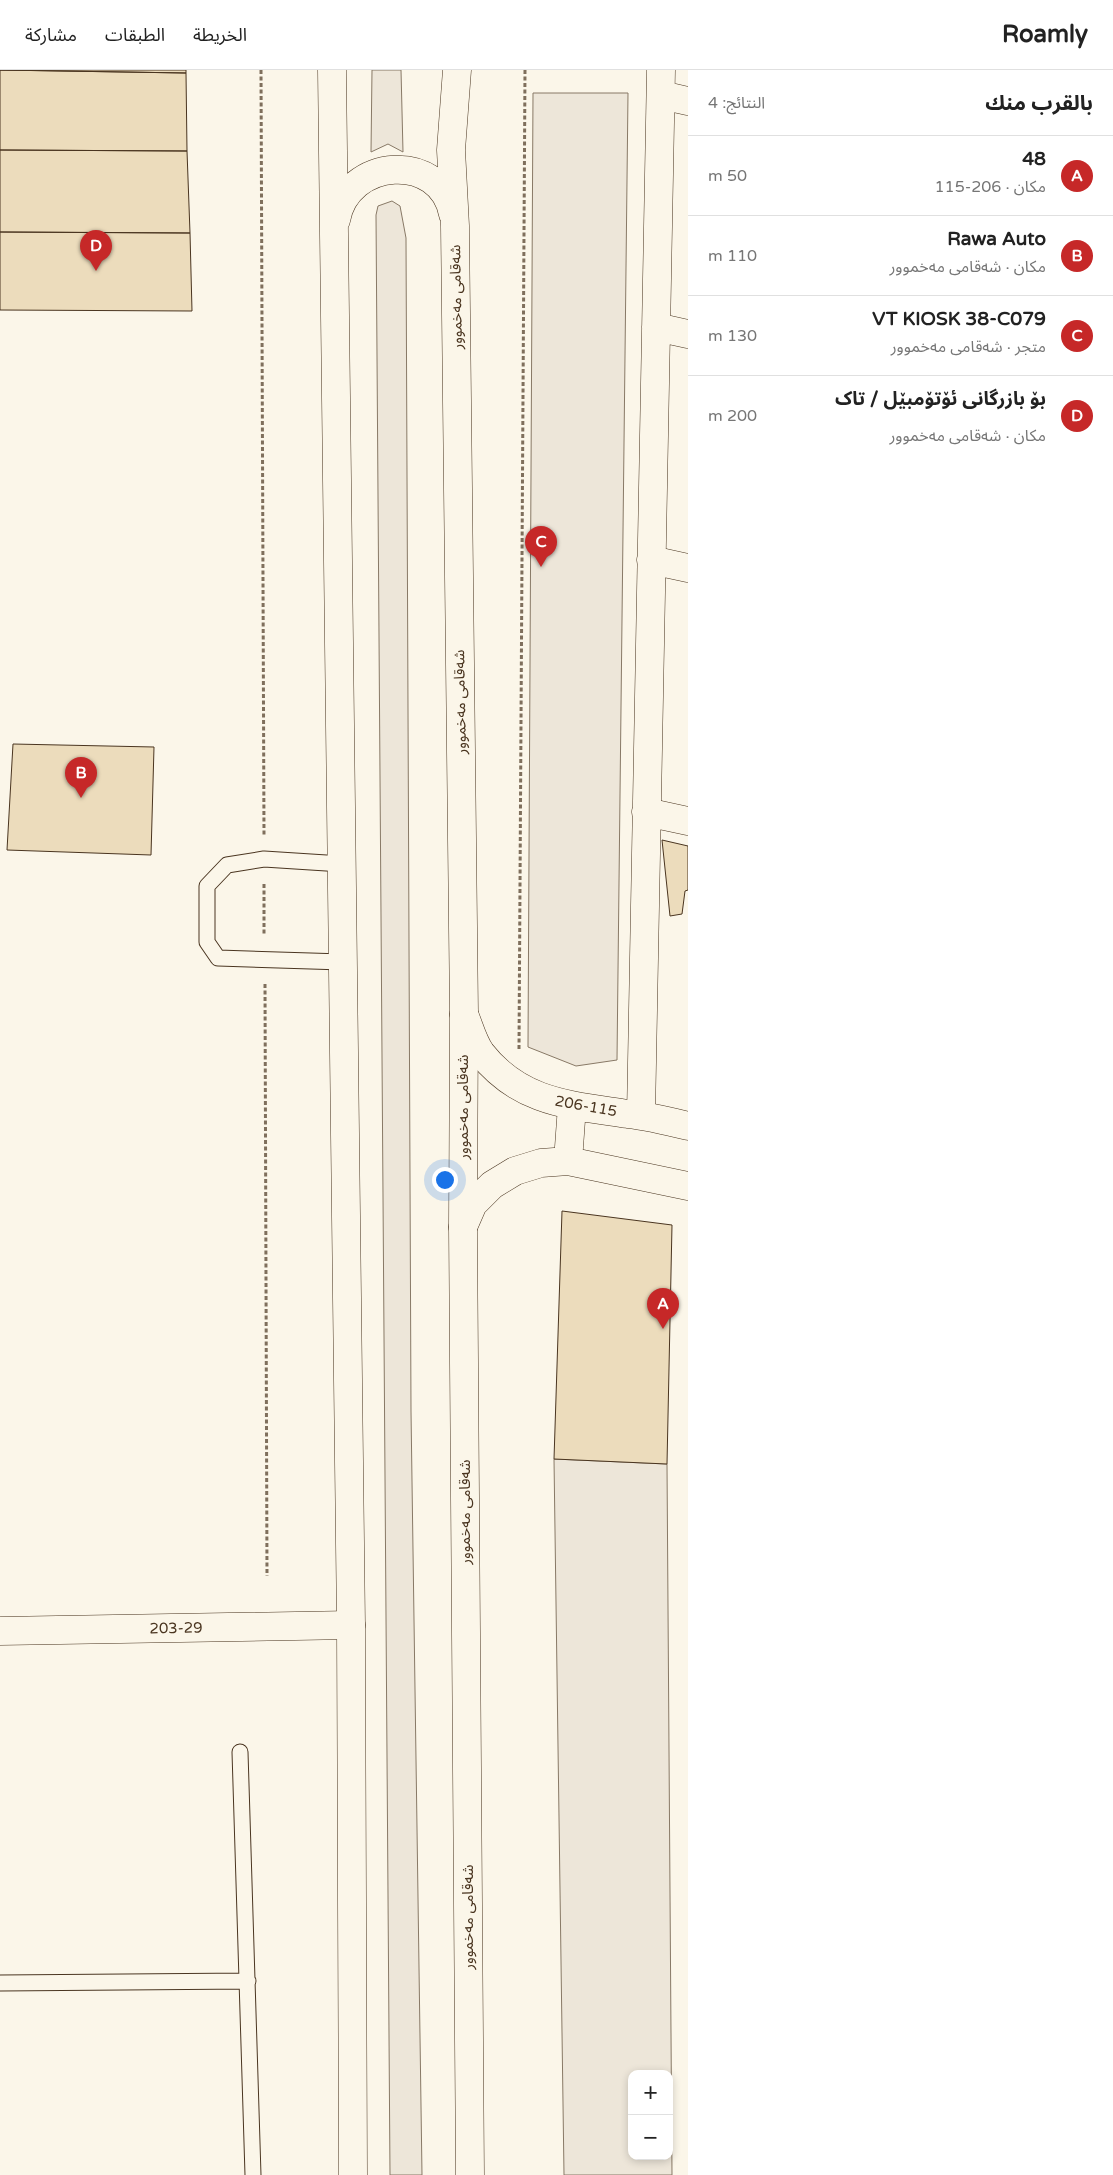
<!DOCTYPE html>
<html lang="ar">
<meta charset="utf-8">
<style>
:root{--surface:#fff;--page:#f6f6f6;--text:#222;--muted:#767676;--line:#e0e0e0;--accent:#c62828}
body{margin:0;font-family:"Varela Round","Noto Sans Arabic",sans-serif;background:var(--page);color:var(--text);direction:rtl}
.controls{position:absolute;right:15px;bottom:15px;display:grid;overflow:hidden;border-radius:10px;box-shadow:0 2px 8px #0003}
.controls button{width:45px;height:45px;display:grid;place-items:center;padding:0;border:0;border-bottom:1px solid var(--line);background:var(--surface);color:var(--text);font:25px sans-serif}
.you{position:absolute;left:444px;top:1109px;width:18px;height:18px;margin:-12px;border:4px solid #fff;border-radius:50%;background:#1a73e8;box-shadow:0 0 0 8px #1a73e833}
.badge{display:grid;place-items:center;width:32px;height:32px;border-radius:50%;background:var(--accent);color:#fff;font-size:16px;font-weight:700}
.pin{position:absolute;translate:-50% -41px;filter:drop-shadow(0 1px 2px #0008)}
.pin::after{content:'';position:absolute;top:26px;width:18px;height:15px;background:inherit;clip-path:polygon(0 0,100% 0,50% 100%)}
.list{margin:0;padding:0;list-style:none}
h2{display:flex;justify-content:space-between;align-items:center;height:65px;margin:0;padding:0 20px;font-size:21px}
h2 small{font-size:16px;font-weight:400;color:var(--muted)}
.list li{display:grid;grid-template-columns:32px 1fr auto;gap:15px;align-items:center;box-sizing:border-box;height:80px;padding:0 20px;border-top:1px solid var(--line)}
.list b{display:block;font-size:19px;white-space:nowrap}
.list p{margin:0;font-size:16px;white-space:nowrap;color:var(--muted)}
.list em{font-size:16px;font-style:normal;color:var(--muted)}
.map{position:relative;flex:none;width:688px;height:2105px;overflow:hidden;direction:ltr}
header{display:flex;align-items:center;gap:30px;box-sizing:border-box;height:70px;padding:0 25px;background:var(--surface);border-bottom:1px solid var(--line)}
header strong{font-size:24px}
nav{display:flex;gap:28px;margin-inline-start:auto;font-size:18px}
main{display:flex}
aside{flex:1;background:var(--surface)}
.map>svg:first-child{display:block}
</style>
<header>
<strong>Roamly</strong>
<nav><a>الخريطة</a><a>الطبقات</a><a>مشاركة</a></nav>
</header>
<main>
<aside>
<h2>بالقرب منك<small>النتائج: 4</small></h2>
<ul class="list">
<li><span class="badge">A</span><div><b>48</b><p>مكان · 206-115</p></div><em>50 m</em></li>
<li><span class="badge">B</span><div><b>Rawa Auto</b><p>مكان · شەقامی مەخموور</p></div><em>110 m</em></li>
<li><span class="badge">C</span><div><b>VT KIOSK 38-C079</b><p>متجر · شەقامی مەخموور</p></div><em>130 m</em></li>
<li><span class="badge">D</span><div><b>بۆ بازرگانى ئۆتۆمبێل / تاک</b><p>مكان · شەقامی مەخموور</p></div><em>200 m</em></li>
</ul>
</aside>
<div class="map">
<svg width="688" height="2105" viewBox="0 0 688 2105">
<rect width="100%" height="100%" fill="#fbf6e9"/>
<!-- green -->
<path fill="#ede6d9" stroke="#887966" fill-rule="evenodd" d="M372 0H401L403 82 388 74 371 82Z
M533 23H628L617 990 576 996 528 977Z
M392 131 400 136 406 168 411 1341 422 2105H390L376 145 378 136Z
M554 1389 667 1394 672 2105H564ZM632 2004H669V2086H632Z"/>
<!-- building -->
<path fill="#ecdcbc" stroke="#4a3520" d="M0 0 186 3 187 81 0 80Z
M0 0H186V3Z
M0 80 187 81 190 163 0 162Z
M0 162 190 163 192 241 0 240Z
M13 674 154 677 151 785 7 780Z
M662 770 688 776V820L685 821 682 844 670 846Z
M562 1141 672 1155 667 1394 554 1389Z"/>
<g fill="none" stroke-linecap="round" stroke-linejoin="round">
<!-- service casing -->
<g stroke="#4a3520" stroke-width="17">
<path id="service" d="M342 794 264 789 227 795 207 816V872L218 888 343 892
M240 1682 253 2105
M0 1913 248 1911"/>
</g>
<!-- minor casing -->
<g stroke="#4a3520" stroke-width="29">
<path id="minor" d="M661 25 688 31
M656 257 688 264
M651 490 688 498
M646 742 688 751
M641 1045 661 0
M0 1561 351 1555"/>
</g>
<!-- tertiary casing -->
<g stroke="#4a3520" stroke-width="29">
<path id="tertiary" d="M464 944C469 956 473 972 481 983 520 1033 570 1035 628 1044 648 1046 668 1051 688 1056
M568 1091 572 1036
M463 1157 473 1134 492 1115 515 1101 541 1093 568 1091 688 1116"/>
</g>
<!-- trunk casing -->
<g stroke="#4a3520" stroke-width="29">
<path id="trunk" d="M332 0 351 1555 353 2105
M457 0 451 80 455 156 464 944 463 1157 470 2105
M336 150C347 87 441 81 453 144"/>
</g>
<!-- path -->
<path stroke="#7f6f5c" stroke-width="3" stroke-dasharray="4 2.5" stroke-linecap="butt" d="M261 0 264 765
M264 814V865
M265 914 267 1506
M519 979 525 0"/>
<!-- service -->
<use href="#service" stroke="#fbf6e9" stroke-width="15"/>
<!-- minor -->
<use href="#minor" stroke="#fbf6e9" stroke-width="28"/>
<!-- tertiary -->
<use href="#tertiary" stroke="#fbf6e9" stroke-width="28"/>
<!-- trunk -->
<use href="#trunk" stroke="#fbf6e9" stroke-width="28"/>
</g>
<g text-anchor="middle" stroke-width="4" stroke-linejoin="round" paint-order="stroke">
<!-- street labels -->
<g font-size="15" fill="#4a3520" stroke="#fbf6e9">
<text transform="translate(456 227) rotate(-91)" y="5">شەقامی مەخموور</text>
<text transform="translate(460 632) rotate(-91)" y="5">شەقامی مەخموور</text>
<text transform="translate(586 1036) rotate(10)" y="5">206-115</text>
<text transform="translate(463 1037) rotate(-90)" y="5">شەقامی مەخموور</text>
<text transform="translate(465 1442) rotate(-90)" y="5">شەقامی مەخموور</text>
<text transform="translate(176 1558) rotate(-1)" y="5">203-29</text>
<text transform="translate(468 1847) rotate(-90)" y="5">شەقامی مەخموور</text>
</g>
</g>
</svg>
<div class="controls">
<button>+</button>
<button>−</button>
</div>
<div class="you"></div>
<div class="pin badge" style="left:663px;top:1259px">A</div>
<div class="pin badge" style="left:81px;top:728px">B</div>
<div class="pin badge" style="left:541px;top:497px">C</div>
<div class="pin badge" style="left:96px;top:201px">D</div>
</div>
</main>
